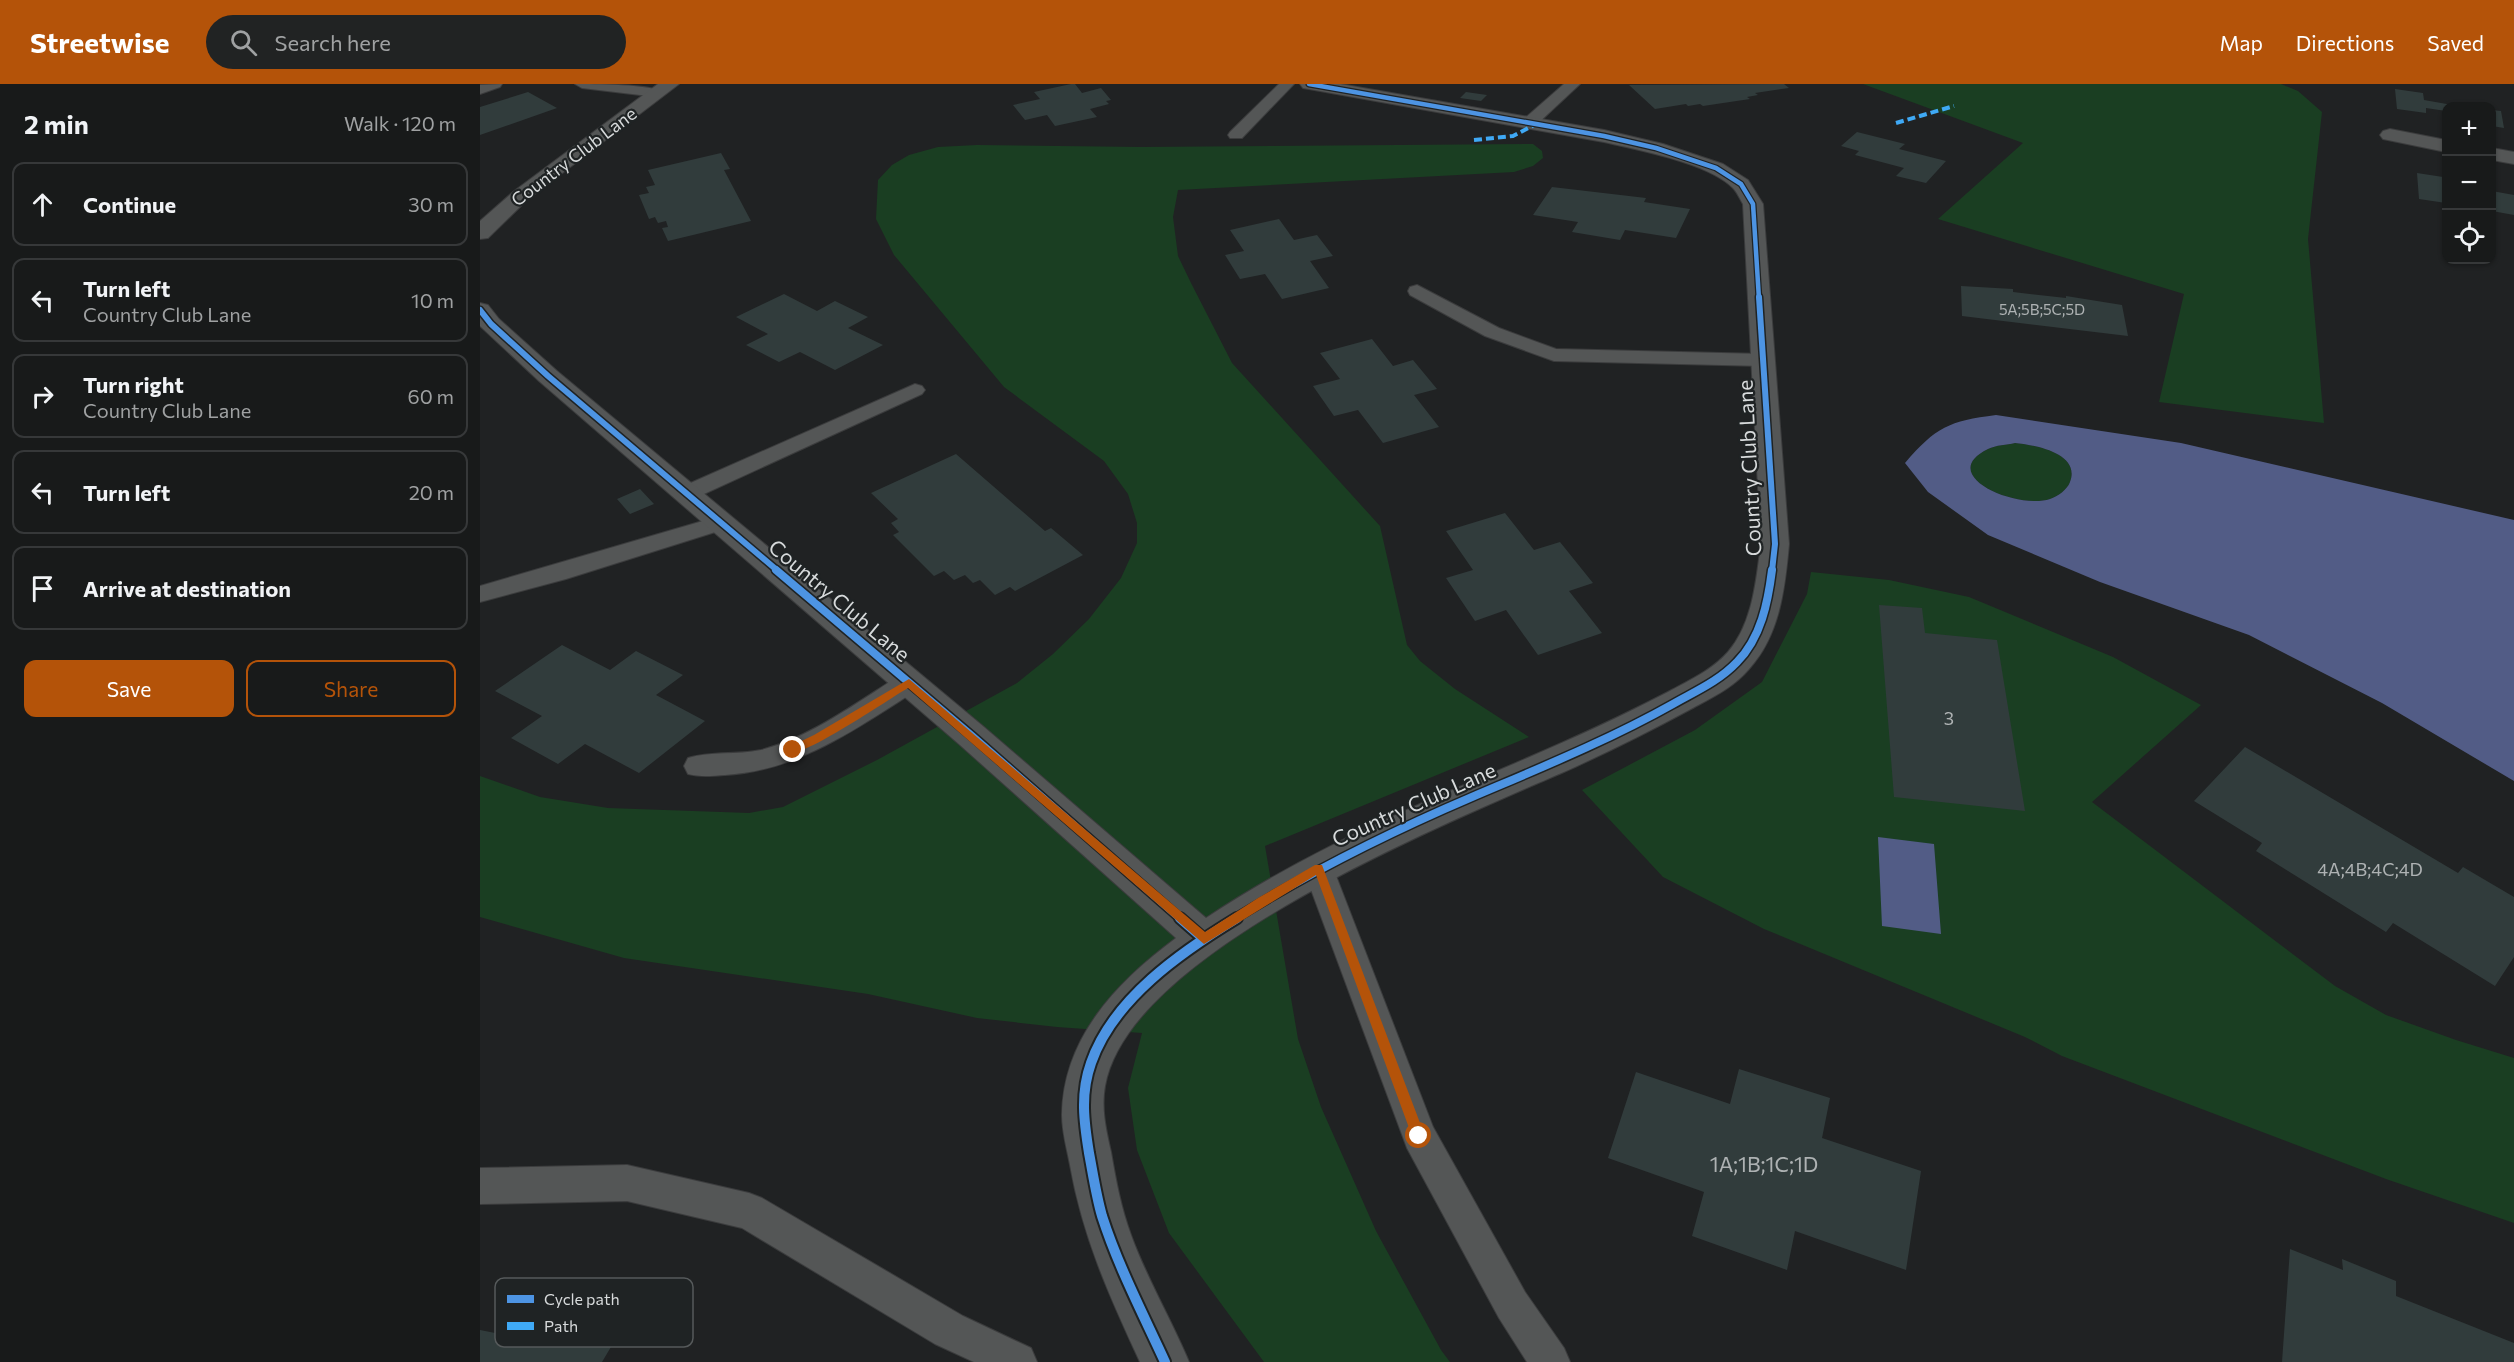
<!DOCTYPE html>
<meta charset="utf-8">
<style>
:root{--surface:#181a1a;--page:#212323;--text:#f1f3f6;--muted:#9fa1a2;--line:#363839;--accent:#b45309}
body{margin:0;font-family:Commissioner,sans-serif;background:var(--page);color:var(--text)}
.controls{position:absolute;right:18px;top:18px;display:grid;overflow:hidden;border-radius:12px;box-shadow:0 2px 4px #0004}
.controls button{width:54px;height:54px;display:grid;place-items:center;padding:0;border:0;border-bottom:2px solid var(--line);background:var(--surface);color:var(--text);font:30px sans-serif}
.stop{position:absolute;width:18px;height:18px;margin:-14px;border:4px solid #b45309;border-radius:50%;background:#fff}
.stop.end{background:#b45309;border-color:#fff;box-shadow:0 2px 6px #0008}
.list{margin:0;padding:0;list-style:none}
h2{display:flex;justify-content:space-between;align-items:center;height:78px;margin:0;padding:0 24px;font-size:26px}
h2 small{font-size:20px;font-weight:400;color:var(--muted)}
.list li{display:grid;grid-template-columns:39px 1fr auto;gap:18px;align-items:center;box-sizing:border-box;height:84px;margin:0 12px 12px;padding:0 12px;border:2px solid var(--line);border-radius:12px}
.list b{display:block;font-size:22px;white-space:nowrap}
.list p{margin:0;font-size:20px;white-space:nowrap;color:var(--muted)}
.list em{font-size:20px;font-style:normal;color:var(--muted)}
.actions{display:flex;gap:12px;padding:18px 24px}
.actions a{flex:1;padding:14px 0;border:2px solid var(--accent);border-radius:12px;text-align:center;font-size:21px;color:var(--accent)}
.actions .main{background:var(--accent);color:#fff}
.icon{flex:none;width:33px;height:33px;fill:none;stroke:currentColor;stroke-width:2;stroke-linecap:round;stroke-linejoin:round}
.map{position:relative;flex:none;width:2034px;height:1278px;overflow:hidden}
header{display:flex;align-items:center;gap:36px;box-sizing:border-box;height:84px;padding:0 30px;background:var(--accent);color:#fff}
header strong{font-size:28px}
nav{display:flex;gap:33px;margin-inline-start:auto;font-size:21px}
.search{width:420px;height:54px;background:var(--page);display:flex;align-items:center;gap:15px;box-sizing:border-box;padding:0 21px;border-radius:33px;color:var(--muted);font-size:22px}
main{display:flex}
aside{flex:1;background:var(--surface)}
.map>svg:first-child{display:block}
</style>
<header>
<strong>Streetwise</strong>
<div class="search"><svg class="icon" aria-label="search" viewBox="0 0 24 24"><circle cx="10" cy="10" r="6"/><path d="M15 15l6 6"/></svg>Search here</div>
<nav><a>Map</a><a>Directions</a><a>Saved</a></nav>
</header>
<main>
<aside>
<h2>2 min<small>Walk · 120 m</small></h2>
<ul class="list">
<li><svg class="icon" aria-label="ahead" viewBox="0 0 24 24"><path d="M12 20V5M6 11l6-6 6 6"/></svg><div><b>Continue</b></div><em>30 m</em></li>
<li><svg class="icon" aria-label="left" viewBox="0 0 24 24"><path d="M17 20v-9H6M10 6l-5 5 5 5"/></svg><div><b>Turn left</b><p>Country Club Lane</p></div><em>10 m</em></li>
<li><svg class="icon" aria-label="right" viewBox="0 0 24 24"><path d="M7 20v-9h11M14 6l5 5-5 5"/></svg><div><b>Turn right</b><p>Country Club Lane</p></div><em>60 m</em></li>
<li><svg class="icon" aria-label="left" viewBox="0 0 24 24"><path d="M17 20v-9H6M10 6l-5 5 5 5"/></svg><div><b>Turn left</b></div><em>20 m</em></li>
<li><svg class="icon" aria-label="arrive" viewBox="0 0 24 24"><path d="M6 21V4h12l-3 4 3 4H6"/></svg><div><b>Arrive at destination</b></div></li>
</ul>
<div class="actions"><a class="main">Save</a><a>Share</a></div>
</aside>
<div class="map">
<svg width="2034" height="1278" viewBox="0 0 2034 1278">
<rect width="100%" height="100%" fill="#202223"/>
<!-- green -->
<path fill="#1a3e22" d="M1383 0H1801L1818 7 1842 28 1828 155 1844 339 1679 318 1704 210 1458 135 1543 59Z
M1053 60 1062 67 1063 74 1053 82 1034 88 698 106 693 133 698 172 711 199 752 279 900 442 927 561 940 577 975 605 1049 653 785 762 818 955 841 1023 896 1147 961 1266 970 1278H784L689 1149 657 1066 648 1004 662 949 577 943 497 934 388 910 144 874 0 833V692L60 713 128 724 269 729 303 723 397 676 537 599 573 570 609 535 641 494 657 459V439L648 410 624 377 524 303 414 171 396 135 398 96 412 81 429 71 458 63 497 61 661 63Z
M1535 359C1554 361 1601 369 1590 398 1587 406 1578 412 1570 415 1536 426 1455 391 1508 365 1516 361 1527 361 1535 359Z
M1331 488 1409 496 1489 513 1633 573 1721 621 1612 718 1855 902 1906 931 1976 956 2034 974V1139L1906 1095 1582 972 1545 953 1284 845 1183 793 1102 706 1215 646 1282 598 1327 510Z"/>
<!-- water -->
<path fill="#525c86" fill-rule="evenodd" d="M1516 331 1701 359 2034 436V697L1902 619 1769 551 1620 498 1508 451 1448 408 1425 379C1456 343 1469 337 1516 331ZM1535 359C1554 361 1601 369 1590 398 1587 406 1578 412 1570 415 1536 426 1455 391 1508 365 1516 361 1527 361 1535 359Z
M1398 753 1454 760 1461 850 1402 842Z"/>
<!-- building -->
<path fill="#313c3c" d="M591 0H595L602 9 621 4 631 16 626 17 629 20 610 25 617 33 575 42 567 31 545 36 533 21 560 15 554 8Z
M1304 0 1309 4 1275 9 1278 11 1267 13 1270 15 1223 22 1220 20 1208 22 1206 20 1175 25 1149 1Z
M1915 5 1943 9 1944 16 1978 22H1966V27L1946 24V29L1917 25Z
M48 8 77 24 0 51V23Z
M986 8 1007 11 1001 17 980 14Z
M2012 26 2021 27 2024 44 2012 42Z
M1377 48 1425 60 1419 65 1466 77 1446 99 1416 92 1424 84 1375 71 1379 67 1361 62Z
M241 69 250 85 244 86 271 137 188 157 182 144 188 143 186 137 178 139 175 133 169 135 159 111 169 109 166 103 175 101 168 86Z
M1937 89 1963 93 1966 96V119L1939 115Z
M1072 103 1166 114 1164 118 1210 125 1196 154 1145 146 1140 156 1092 148 1098 138 1053 131Z
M2012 107 2034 111V131L2012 127Z
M799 135 814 156 837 151 853 172 830 177 849 204 802 215 785 190 760 195 745 171 764 167 750 146Z
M1481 202 1533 205V208L1586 214V212L1642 221 1648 252 1482 232Z
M304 210 337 227 355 217 388 233 368 244 403 261 355 286 320 268 299 278 266 261 288 250 256 233Z
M892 255 913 282 933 276 957 305 934 311 959 343 903 359 878 326 854 332 833 302 860 295 840 269Z
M476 370 565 447 571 444 603 471 535 507 530 503 515 511 500 496 493 499 485 491 474 496 464 487 454 492 413 451 419 448 411 439 418 435 391 409Z
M160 405 174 420 150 430 137 415Z
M1025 429 1054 466 1080 458 1113 499 1089 507 1122 549 1058 571 1026 526 995 537 966 494 993 486 966 447Z
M1399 521 1442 524 1445 549 1517 556 1545 727 1414 713Z
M82 561 130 586 156 567 203 591 176 611 225 637 159 689 105 660 78 680 31 654 62 632 15 607Z
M1765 663 1978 789 1983 783 2034 813V873L2015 902 1913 839 1906 848 1776 767 1782 759 1714 717Z
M1259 985 1350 1014 1342 1054 1441 1087 1426 1186 1315 1147 1307 1186 1212 1152 1224 1108 1128 1074 1156 988 1250 1020Z
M1810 1165 1863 1186 1862 1175 1916 1197V1212L2034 1259V1278H1802Z
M58 1208 153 1226 122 1278H0V1246L30 1252Z"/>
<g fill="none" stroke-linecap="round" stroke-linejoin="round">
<!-- lane casing -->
<g stroke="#3b3c3d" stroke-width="2">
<path id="lane" d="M22 0 20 3 0 10V1Z
M95 0C112 0 174 0 184 9L177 13 102 4Z
M799 0H814L762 54H750L748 51 750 48Z
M1084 0H1100L1055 42H1043L1041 39 1043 36Z
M937 201 1019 244 1076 265 1283 270 1290 272 1293 276 1290 280 1283 282 1074 277 1005 252 930 211 928 207 930 203Z
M435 300 442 302 445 306 442 310 213 415 205 417 197 415 194 410 197 405Z
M240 432 248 434 252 439 248 444 86 495 0 518V502Z
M428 590 437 592 441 599 437 606C377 644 318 687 245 691 232 692 220 693 208 690L204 682 208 674C231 667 257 671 281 666 331 653 376 619 419 592Z
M838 772 849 775 853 784 953 1043 1045 1208 1084 1264 1090 1278H1047L1019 1234 927 1064 823 784 827 775Z
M147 1081 269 1109 282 1114 483 1232 551 1264 557 1278H494L455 1260 262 1144 147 1117 0 1120V1084Z"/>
</g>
<!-- street casing -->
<g stroke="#3b3c3d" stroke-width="2">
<path id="street" d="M178 0H199L47 116 8 154 0 155V137L33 108Z
M820 0H860L1124 46 1183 60 1243 80 1268 96 1283 120 1309 460C1305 504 1300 551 1269 585 1253 604 1231 614 1209 626 1172 646 1134 665 1095 683 978 735 649 865 625 1002 621 1025 626 1046 631 1068 636 1097 641 1124 651 1151 667 1195 691 1235 709 1278H660C629 1211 603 1154 590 1081 587 1065 582 1048 582 1031 583 953 638 897 696 854L480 661 59 297 0 242V219L8 221 19 235 77 287 504 643 726 834C804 782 890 741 977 704 1048 674 1119 644 1188 608 1210 596 1232 586 1248 568 1273 539 1276 496 1281 460L1263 120C1260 115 1257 108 1253 104 1229 79 1158 66 1124 58L829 5 823 4Z
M1910 45 1966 56V68L1903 55 1900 51 1903 47Z
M2012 64 2034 68V80L2012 76Z"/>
</g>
<!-- lane -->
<use href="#lane" fill="#545656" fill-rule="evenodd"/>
<!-- street -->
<use href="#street" fill="#545656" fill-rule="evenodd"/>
<!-- quiet -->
<path stroke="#3fa9f5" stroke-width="4" stroke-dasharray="8 4" stroke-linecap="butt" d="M1416 39 1474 22
M994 56 1033 52 1056 40"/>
<!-- cycleway-far3 casing -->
<g stroke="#1f2324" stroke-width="7">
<path id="cycleway-far3" d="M829 0 1124 52 1176 64 1236 84 1261 100 1273 120 1279 215"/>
</g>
<!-- cycleway-far2 casing -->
<g stroke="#1f2324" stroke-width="9">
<path id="cycleway-far2" d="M1279 213 1295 460 1292 487
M0 226 11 240 68 292 298 487"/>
</g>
<!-- cycleway-far1 casing -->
<g stroke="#1f2324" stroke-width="11">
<path id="cycleway-far1" d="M296 486 492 652 701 835
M754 835C830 788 910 748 992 713 1060 684 1129 656 1193 620 1216 607 1239 597 1257 578 1281 554 1288 518 1292 486"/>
</g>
<!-- cycleway casing -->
<g stroke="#1f2324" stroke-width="14">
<path id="cycleway" d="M700 834 724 855
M685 1278C663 1230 638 1182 622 1132 616 1111 613 1090 609 1069 604 1038 600 1010 611 979 633 915 701 868 757 834"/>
</g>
<!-- cycleway-far3 -->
<use href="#cycleway-far3" stroke="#4d94e3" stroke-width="4.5"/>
<!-- cycleway-far2 -->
<use href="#cycleway-far2" stroke="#4d94e3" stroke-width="6"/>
<!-- cycleway-far1 -->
<use href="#cycleway-far1" stroke="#4d94e3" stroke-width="8"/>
<!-- cycleway -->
<use href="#cycleway" stroke="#4d94e3" stroke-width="10"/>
</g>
<!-- route -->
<path fill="#b45309" d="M429 595 725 848 778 814 835 781H842L945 1052 943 1056H934L932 1052 836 791 724 860 428 604C409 615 326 672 309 669V663L334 651Z"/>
<g text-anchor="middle" stroke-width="4.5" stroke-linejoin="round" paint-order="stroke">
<!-- far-number labels -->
<g font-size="15" fill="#aeb2b3">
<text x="1562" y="231">5A;5B;5C;5D</text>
</g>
<!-- far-street labels -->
<g font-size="18" fill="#d7dadb" stroke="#1f2324">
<text transform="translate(94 73) rotate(-37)" y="6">Country Club Lane</text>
</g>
<!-- number labels -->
<g font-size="18" fill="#aeb2b3">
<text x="1469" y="641">3</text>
<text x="1890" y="792">4A;4B;4C;4D</text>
</g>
<!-- street labels -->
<g font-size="21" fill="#d7dadb" stroke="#1f2324">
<text transform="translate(1270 384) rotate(-93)" y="7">Country Club Lane</text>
<text transform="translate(359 517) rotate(40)" y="7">Country Club Lane</text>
<text transform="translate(934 721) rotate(-24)" y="7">Country Club Lane</text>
</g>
<!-- near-number labels -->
<g font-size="21" fill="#aeb2b3">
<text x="1284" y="1088">1A;1B;1C;1D</text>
</g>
</g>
<!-- legend -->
<rect x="15" y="1194" width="198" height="69" rx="9" fill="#1f2324" stroke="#565a5b" stroke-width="1.5"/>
<rect x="27" y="1211" width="27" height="8" fill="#4d94e3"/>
<rect x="27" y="1238" width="27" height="8" fill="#3fa9f5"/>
<g font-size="16" fill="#d7dadb">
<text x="64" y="1221">Cycle path</text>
<text x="64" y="1248">Path</text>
</g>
</svg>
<div class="controls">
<button>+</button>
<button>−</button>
<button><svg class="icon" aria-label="locate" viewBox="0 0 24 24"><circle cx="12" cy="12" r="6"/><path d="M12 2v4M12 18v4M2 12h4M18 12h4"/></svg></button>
</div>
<div class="stop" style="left:939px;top:1052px"></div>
<div class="stop end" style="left:313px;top:666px"></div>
</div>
</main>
